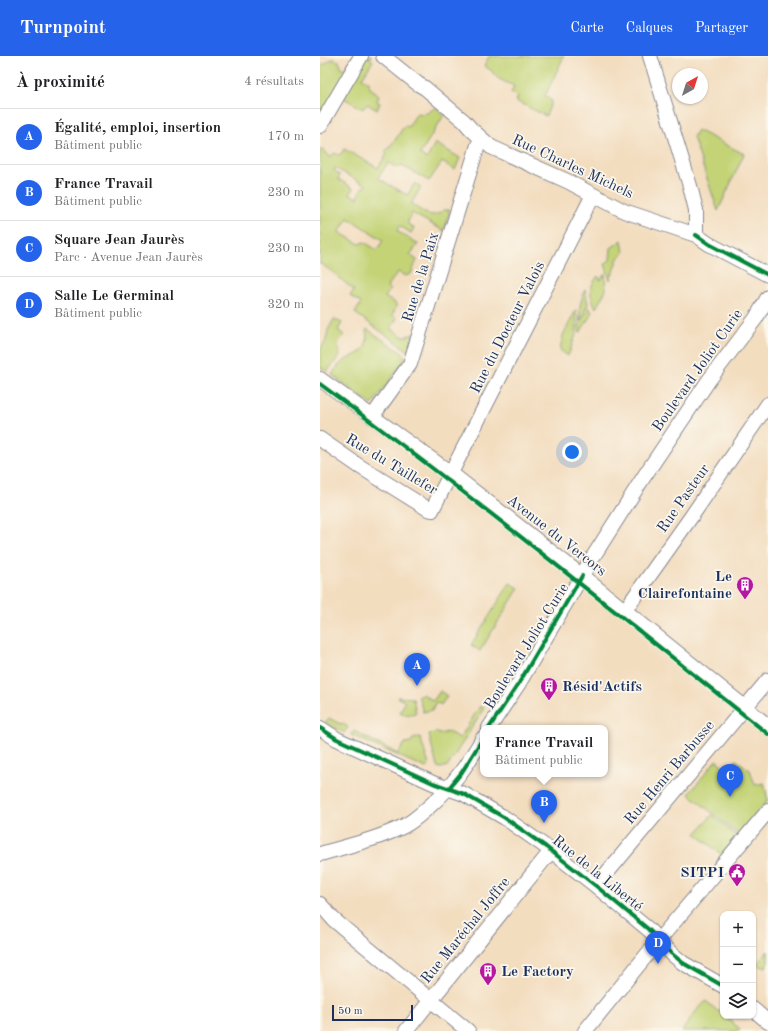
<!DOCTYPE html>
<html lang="fr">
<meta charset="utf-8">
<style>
:root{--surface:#fff;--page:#f6f6f6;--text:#202124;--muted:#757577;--line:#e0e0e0;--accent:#2563eb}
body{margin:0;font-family:"Old Standard TT",serif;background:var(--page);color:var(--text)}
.controls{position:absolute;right:12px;bottom:12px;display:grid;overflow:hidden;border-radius:8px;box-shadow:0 1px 3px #0004}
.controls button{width:36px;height:36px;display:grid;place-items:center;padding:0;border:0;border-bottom:1px solid var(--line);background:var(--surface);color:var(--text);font:20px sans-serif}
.compass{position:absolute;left:352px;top:12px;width:36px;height:36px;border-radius:50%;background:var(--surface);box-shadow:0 1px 3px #0004;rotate:39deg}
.scale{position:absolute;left:12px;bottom:10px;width:81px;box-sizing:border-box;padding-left:4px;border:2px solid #1b2f5e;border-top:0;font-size:11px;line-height:14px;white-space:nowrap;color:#1b2f5e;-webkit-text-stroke:3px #fbf7ec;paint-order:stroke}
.you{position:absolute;left:252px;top:396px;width:14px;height:14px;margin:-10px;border:3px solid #fff;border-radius:50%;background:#1a73e8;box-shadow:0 0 0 6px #1a73e833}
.badge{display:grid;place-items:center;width:26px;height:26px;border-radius:50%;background:var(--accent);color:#fff;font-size:13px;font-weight:700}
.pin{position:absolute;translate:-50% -33px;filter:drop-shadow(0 1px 2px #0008)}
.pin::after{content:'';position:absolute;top:21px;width:14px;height:12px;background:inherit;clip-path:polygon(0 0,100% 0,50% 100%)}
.popup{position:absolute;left:160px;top:669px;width:128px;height:52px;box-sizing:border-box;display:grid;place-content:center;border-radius:8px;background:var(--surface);filter:drop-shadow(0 1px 3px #0005);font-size:13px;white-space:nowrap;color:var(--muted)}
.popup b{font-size:15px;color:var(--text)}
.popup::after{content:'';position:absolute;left:50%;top:100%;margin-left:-8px;border:8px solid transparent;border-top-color:var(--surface)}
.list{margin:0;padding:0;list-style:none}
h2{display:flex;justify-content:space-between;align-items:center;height:52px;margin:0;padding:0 16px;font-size:17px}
h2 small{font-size:13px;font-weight:400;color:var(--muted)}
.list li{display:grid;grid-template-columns:26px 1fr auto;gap:12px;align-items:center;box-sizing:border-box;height:56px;padding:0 16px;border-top:1px solid var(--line)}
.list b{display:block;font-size:15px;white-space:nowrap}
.list p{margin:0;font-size:13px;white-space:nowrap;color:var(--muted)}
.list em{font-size:13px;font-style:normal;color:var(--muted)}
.icon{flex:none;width:22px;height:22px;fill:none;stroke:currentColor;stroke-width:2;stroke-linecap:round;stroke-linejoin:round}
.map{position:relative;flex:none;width:448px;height:975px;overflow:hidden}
header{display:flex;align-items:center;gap:24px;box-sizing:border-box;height:56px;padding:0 20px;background:var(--accent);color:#fff}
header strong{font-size:19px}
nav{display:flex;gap:22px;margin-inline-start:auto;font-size:14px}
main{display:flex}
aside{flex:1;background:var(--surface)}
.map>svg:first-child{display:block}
</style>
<header>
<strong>Turnpoint</strong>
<nav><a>Carte</a><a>Calques</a><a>Partager</a></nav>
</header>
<main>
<aside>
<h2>À proximité<small>4 résultats</small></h2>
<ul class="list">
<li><span class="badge">A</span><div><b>Égalité, emploi, insertion</b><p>Bâtiment public</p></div><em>170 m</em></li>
<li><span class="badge">B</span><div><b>France Travail</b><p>Bâtiment public</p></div><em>230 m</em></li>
<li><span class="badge">C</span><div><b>Square Jean Jaurès</b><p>Parc · Avenue Jean Jaurès</p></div><em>230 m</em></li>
<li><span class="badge">D</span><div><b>Salle Le Germinal</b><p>Bâtiment public</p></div><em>320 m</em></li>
</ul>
</aside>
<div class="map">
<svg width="448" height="975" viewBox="0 0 448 975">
<rect width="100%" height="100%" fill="#fbf7ec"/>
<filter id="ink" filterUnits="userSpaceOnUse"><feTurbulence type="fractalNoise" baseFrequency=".025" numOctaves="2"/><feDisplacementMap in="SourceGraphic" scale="8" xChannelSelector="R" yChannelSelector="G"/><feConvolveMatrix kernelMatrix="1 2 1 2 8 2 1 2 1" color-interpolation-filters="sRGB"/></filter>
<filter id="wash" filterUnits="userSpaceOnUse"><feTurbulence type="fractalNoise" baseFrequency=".012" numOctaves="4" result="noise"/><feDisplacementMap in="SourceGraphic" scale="16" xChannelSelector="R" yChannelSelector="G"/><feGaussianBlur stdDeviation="0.9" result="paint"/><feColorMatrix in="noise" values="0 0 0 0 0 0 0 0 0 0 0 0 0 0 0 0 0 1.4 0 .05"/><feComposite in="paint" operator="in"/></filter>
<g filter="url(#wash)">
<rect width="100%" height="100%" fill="#f3ddbf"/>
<!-- green -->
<path fill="#c3d376" stroke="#6f816a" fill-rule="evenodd" d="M33 0H37L5 54H0V7L3 9 12 3 19 5 22 13H25Z
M45 0H52L50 3 53 5 42 22 49 26V31L58 38 59 40 57 45 60 47 57 54 47 48 43 53 22 41Z
M169 0H244L225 40 232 45 226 60 196 45 198 40 191 37 194 30C186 26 176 24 172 15L164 10Z
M115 51 124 59 100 98 107 103 115 87 140 102 135 114 122 106 109 125 81 109 78 112 68 107 58 122 87 139 95 127 101 131 91 148C103 155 111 165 123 154H130L124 175 92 157 88 165V168L94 172 91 177 80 170 77 175 98 188 90 199 97 204 91 218 85 220 78 216 67 231 70 234 65 241 76 248V252L72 259 77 262 71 272 83 281 94 278 90 296 35 257 41 247 30 240 34 234C22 225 14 216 1 208L0 209V92L4 94 3 95 11 101 14 97 20 99 24 93 58 112 67 98 65 96 75 84 85 69 88 71 97 57C105 59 109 57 115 51ZM15 112 46 129 44 132 42 131 38 142 30 138 33 132 18 123 20 119 14 115ZM28 162 63 184 57 194 44 186 39 188 19 176Z
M377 74 424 98 398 155 373 81Z
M302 184 304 197 298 202 290 224 285 208 290 204 291 192Z
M285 218 286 234 276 252C269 237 268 233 278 220L280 224Z
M265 233 268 248 259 266 260 249Z
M269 251 272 257 260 277 259 269Z
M256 254 257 276 248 300 240 294 243 279Z
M14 263 22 267 18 274 24 279 18 287 20 299 7 316 0 311V294L6 284 8 274Z
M47 273 81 296 86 302 52 349 12 319C14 316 16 312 19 309 31 297 51 300 46 275Z
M190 527 199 532 160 595 151 589Z
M120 635 127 640 121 649 116 646 112 654 103 656 98 639 103 638 113 645Z
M77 641 93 642 96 657 86 659 80 656 85 646Z
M160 650 164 652 128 710 121 712 117 711 109 679 116 676 119 678 128 676 140 682Z
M9 662 20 668 21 667 28 671 24 677 5 666Z
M34 675 78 698 85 687 91 686 93 683 100 681 109 709 106 712 31 679Z
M396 704 408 714 416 704 430 714 435 729 444 727 448 744 419 779 369 738Z
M392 759 417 780 402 799 376 778Z
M448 895V906L446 911 438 910 437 908Z
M386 945 399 956 403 951V960H409L407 962 420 973 419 975H362L377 954Z"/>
</g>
<g filter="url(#ink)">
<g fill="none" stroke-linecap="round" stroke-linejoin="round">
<!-- minor casing -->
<g stroke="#87868e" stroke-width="16">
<path id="minor" d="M63 0 98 28 105 32 144 65 151 73 171 91 247 125 304 155 376 179 389 188 448 219
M330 0 370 130 376 154V179
M0 70 41 0
M0 323 132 418 262 520 448 670
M52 361 90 308 158 89 162 83
M0 383 39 410 108 453 112 454 273 139
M305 554 371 461 448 348
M0 672 17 683 113 727 144 738 185 762 226 791 276 830 328 873 352 898 363 907 403 930
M169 672 199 627 271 504 325 419 389 324 436 262 448 241
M0 798C28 790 58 783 84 770 94 765 102 757 111 749 134 728 147 709 163 682
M276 830 448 624
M0 848 14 864 148 975
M433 953 448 966
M86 975 231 795
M265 975 338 885 448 755"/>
</g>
<!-- minor -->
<use href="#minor" stroke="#fff" stroke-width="14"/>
<!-- cycleway casing -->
<g stroke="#fbf7ec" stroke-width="6">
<path id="cycleway" d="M376 179 389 188 448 219
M0 328C153 440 300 560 448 678
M0 672 17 683 113 727 144 738 185 762 226 791 276 830 328 873 352 898 363 907 403 930
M169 672 199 627 262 520
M129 732 142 716 163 682"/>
</g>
<!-- cycleway -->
<use href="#cycleway" stroke="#00873e" stroke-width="4"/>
</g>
</g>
<!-- icons -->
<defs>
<g id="building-pin" transform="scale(0.9)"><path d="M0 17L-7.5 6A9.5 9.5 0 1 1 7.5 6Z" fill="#b5179e" stroke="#fbf7ec"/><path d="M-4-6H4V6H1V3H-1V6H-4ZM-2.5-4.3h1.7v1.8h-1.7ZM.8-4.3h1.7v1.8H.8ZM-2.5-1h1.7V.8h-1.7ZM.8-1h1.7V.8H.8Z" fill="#fff"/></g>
<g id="civic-pin" transform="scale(0.9)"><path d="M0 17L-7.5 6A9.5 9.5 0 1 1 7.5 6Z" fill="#b5179e" stroke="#fbf7ec"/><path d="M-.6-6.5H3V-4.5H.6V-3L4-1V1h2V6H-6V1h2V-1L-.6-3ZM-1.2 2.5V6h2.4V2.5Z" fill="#fff"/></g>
</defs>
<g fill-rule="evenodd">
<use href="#building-pin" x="425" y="529"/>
<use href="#building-pin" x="229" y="630"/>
<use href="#civic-pin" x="417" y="816"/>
<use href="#building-pin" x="168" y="915"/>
</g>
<g text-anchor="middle" stroke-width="3.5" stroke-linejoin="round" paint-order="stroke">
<!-- street labels -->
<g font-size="15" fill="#1b2f5e" stroke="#fbf7ec">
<text transform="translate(253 110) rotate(25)" y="5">Rue Charles Michels</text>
<text transform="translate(100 221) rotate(-73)" y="5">Rue de la Paix</text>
<text transform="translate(187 271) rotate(-63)" y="5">Rue du Docteur Valois</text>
<text transform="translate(377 314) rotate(-55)" y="5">Boulevard Joliot Curie</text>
<text transform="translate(72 408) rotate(31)" y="5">Rue du Taillefer</text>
<text transform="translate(363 442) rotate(-55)" y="5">Rue Pasteur</text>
<text transform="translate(237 479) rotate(38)" y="5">Avenue du Vercors</text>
<text transform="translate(206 590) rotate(-58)" y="5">Boulevard Joliot Curie</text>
<text transform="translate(349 716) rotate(-50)" y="5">Rue Henri Barbusse</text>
<text transform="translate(278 817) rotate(39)" y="5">Rue de la Liberté</text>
<text transform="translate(145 874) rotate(-51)" y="5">Rue Maréchal Joffre</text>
</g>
<!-- poi labels -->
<g font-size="15" font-weight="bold" fill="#1b2f5e" stroke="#fbf7ec" text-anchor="end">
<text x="412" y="525">Le<tspan x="412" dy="17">Clairefontaine</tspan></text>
<text x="242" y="635" text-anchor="start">Résid'Actifs</text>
<text x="404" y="821">SITPI</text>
<text x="181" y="920" text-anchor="start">Le Factory</text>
</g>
</g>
</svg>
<div class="controls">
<button>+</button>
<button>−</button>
<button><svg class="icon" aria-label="layers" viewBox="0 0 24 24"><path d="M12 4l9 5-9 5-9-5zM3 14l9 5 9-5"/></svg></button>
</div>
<svg class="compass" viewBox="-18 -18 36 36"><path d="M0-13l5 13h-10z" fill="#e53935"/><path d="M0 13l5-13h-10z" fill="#757577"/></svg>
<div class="scale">50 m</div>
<div class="you"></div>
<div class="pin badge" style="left:97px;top:630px">A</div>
<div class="pin badge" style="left:224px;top:767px">B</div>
<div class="popup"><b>France Travail</b>Bâtiment public</div>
<div class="pin badge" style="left:410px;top:741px">C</div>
<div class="pin badge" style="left:338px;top:908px">D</div>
</div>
</main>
